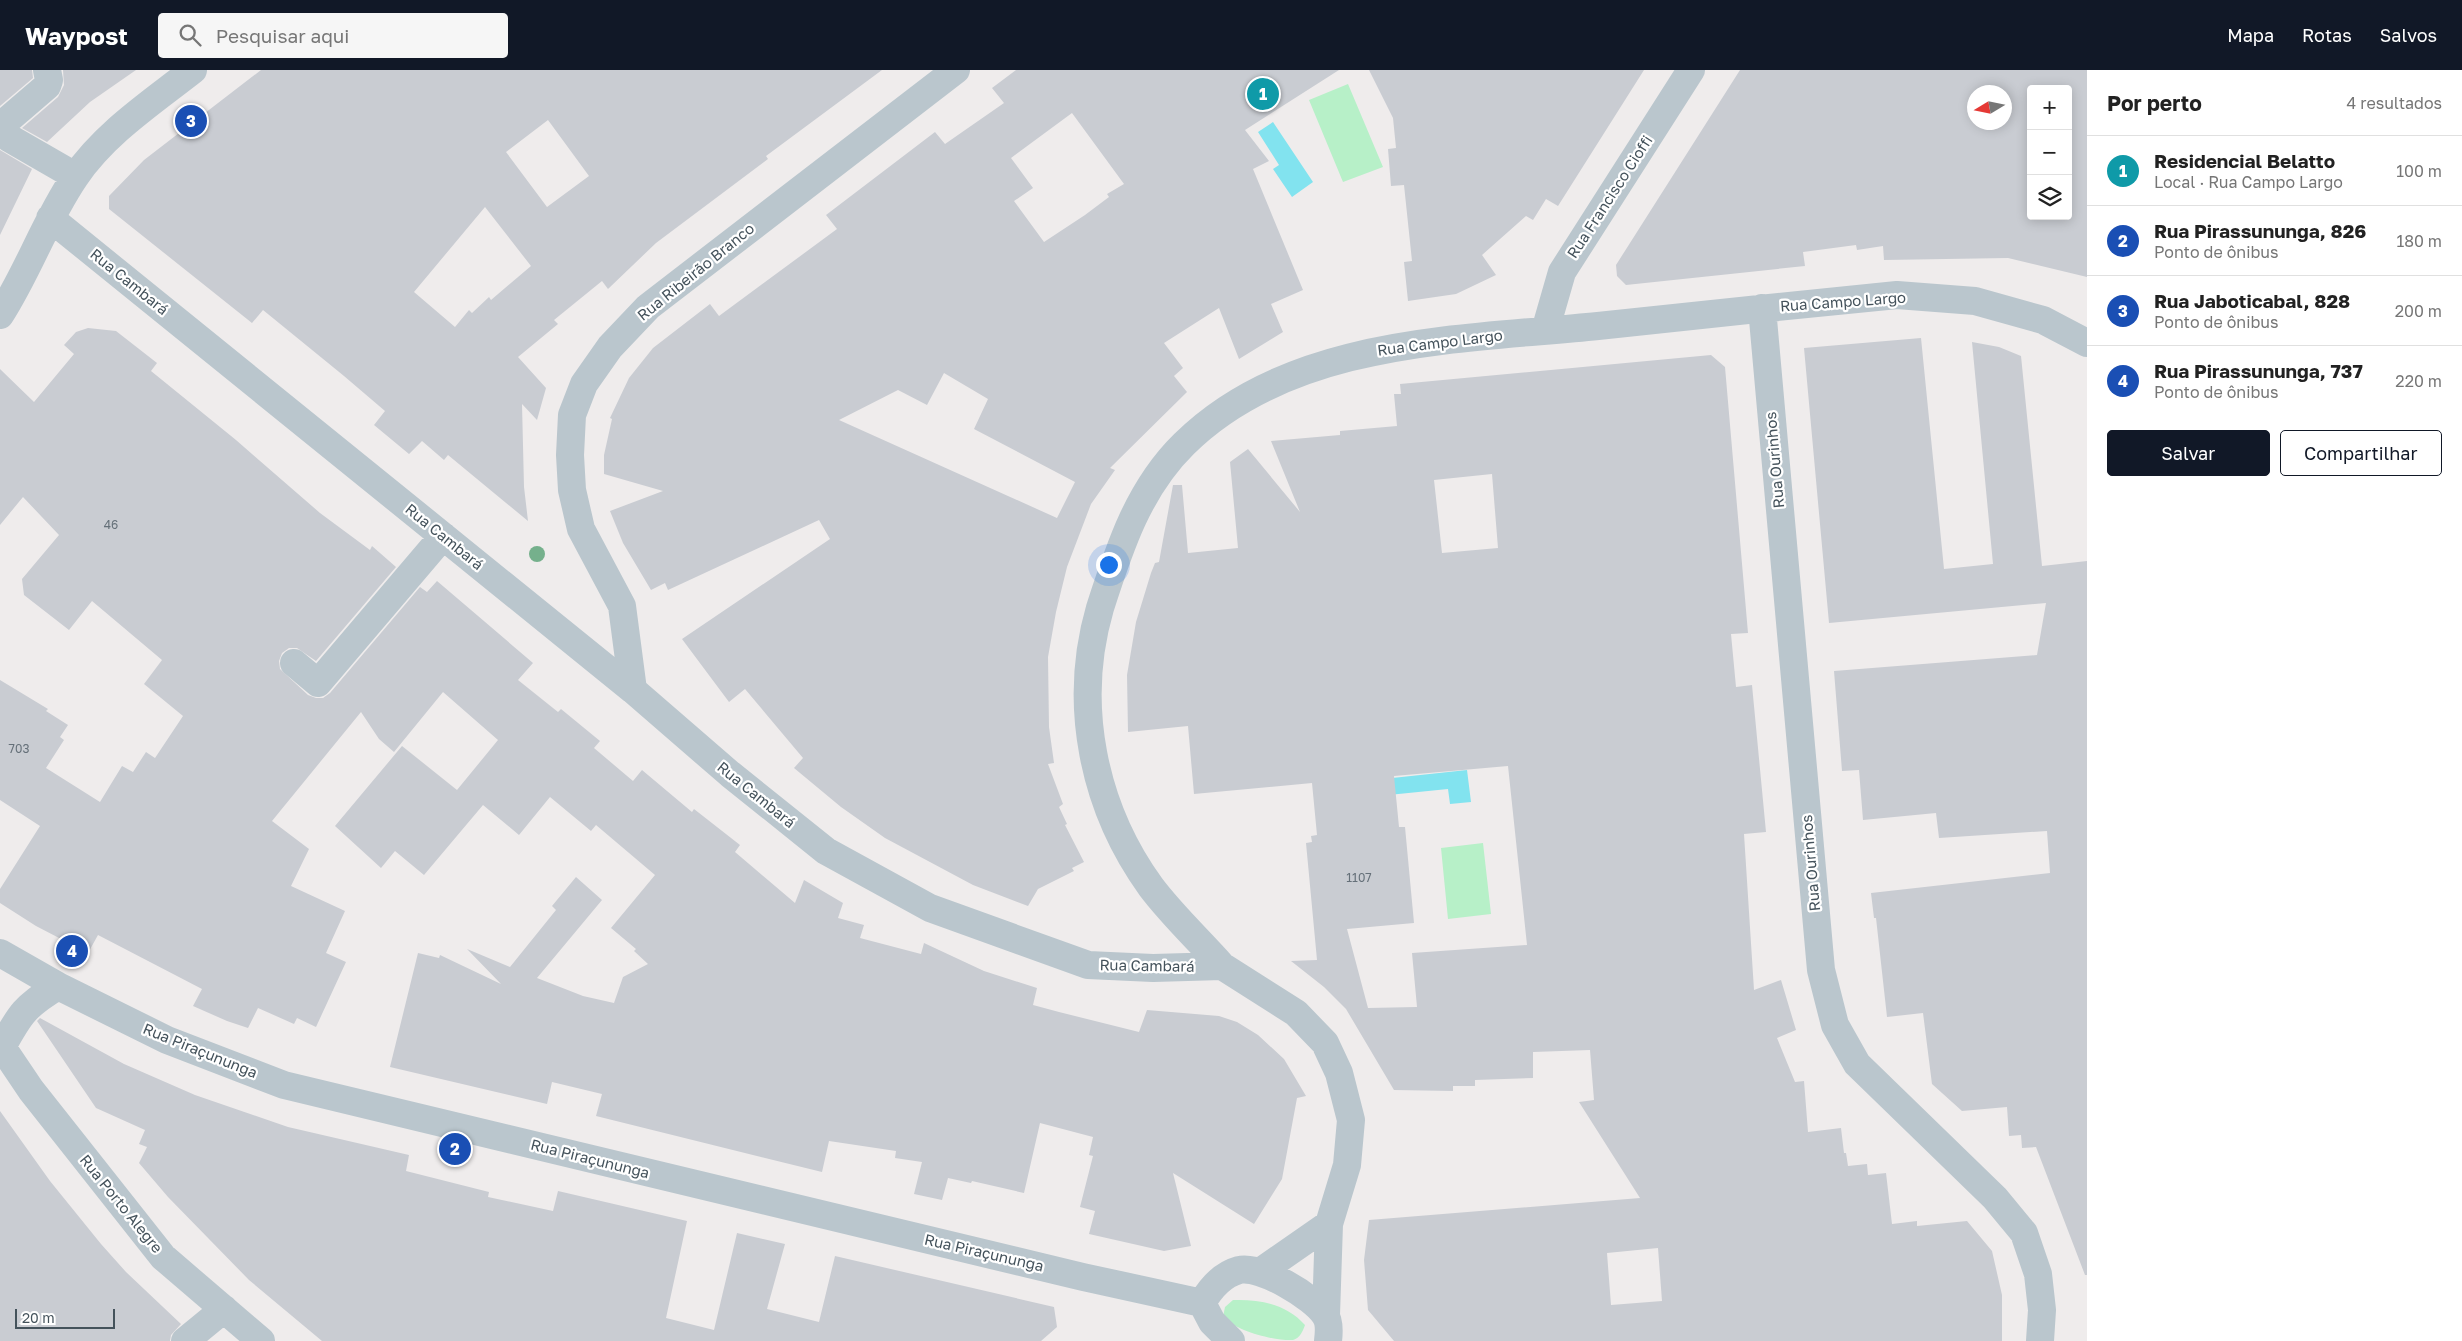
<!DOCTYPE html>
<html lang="pt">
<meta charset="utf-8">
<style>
:root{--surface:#fff;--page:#f6f6f6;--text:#222;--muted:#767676;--line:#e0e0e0;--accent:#111827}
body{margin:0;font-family:"Golos Text",sans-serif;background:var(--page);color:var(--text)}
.controls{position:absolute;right:15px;top:15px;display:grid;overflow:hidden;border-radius:5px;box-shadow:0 2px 12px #0003}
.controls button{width:45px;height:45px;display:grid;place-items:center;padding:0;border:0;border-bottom:1px solid var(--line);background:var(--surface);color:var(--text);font:25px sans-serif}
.compass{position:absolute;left:1967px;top:15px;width:45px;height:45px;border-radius:50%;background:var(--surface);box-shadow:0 2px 12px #0003;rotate:260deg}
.scale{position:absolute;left:15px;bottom:12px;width:100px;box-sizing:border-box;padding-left:5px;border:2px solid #44525b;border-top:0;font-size:14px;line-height:18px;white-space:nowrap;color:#44525b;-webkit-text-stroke:4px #fff;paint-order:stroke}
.you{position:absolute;left:1108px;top:494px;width:18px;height:18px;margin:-12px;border:4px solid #fff;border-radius:50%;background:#1a73e8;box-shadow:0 0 0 8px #1a73e833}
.badge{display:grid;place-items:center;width:32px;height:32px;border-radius:50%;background:var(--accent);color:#fff;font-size:16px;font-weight:700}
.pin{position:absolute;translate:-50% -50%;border:2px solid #fff;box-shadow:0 1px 5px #0006}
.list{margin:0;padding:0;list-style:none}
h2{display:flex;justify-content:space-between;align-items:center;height:65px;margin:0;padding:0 20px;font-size:21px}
h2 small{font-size:16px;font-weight:400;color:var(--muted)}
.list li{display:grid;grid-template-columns:32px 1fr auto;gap:15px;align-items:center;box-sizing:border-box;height:70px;padding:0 20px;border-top:1px solid var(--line)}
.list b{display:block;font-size:19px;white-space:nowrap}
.list p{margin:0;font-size:16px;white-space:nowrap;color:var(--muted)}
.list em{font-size:16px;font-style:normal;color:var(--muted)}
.actions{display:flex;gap:10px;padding:15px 20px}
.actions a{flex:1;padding:11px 0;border:1px solid var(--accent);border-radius:5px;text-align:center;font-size:18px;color:var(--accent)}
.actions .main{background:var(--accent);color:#fff}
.icon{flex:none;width:28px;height:28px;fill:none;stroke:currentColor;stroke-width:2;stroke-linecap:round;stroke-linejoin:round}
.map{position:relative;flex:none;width:2087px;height:1271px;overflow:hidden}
header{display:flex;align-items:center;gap:30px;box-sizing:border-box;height:70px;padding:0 25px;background:var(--accent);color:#fff}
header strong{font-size:24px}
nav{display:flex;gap:28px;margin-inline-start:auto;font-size:18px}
.search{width:350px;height:45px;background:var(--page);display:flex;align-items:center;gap:12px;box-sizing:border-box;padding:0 18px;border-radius:5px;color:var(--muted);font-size:19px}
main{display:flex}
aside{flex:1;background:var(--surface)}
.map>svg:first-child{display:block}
</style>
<header>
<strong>Waypost</strong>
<div class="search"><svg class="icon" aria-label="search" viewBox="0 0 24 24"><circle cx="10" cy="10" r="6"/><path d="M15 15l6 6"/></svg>Pesquisar aqui</div>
<nav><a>Mapa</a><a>Rotas</a><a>Salvos</a></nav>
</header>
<main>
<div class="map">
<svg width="2087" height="1271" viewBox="0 0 2087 1271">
<rect width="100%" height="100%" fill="#efecec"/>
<!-- green -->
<path fill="#b7f0c8" d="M1348 14 1383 97 1343 112 1309 30Z
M1483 773 1491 844 1448 849 1441 778Z
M1233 1230C1259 1229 1287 1234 1305 1255 1303 1261 1300 1268 1293 1270 1274 1271 1236 1261 1223 1247L1225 1237Z"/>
<!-- water -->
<path fill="#82e3ef" d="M1273 52 1313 112 1292 127 1273 99 1279 95 1258 62Z
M1467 700 1471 732 1450 734 1448 719 1329 731 1327 715Z"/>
<!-- building -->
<path fill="#c9ccd2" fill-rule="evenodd" d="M0 0H32L33 8 0 36Z
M63 0H136L90 32 47 72 22 58 58 27 64 15Z
M261 0H882L766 86 768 89 656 173 608 219 602 211 554 250 558 254 518 287 546 318 537 350 522 334 524 417 528 451 448 385 444 390 422 371 409 384 374 355 385 341 344 306 263 240 252 253 109 139V126L144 90ZM548 50 589 106 547 137 506 82ZM485 137 531 196 491 230 489 227 472 243 469 240 455 257 414 222Z
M1016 0H1339L1245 60 1269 91 1253 99 1303 220 1271 234 1283 262 1239 289 1219 238 1164 273 1183 298 1174 306 1187 322 1110 398 1115 400 1091 434 1067 497 1056 542 1048 587 1049 657 1054 693 1048 694 1063 734 1059 737 1067 754 1065 755 1084 792 1072 798 1074 801 1038 819 1028 836 973 815 885 768 841 737 794 698 803 688 745 619 729 632 682 569 830 469 819 450 668 520 665 513 651 520 623 473 610 441 663 421 604 404V385L612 349 610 348 629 308 653 278 710 234 719 246 837 159 826 145 935 62 945 74 1004 33 992 18ZM1072 43 1124 114 1107 124 1109 127 1085 145 1044 172 1014 131 1033 118 1011 88ZM944 303 988 329 974 359 1075 412 1057 448 839 350 898 320 927 335Z
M1369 0H1644L1558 136 1546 129 1533 150 1526 146 1482 185 1496 205 1456 224 1408 231 1404 192 1412 191 1404 115 1391 116 1388 79 1396 78 1393 48Z
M1740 0H2087V207L2008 188 1884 190 1883 176 1857 180 1856 175 1803 182 1805 196 1626 215 1617 206 1616 195ZM2031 19H2068V146H2031ZM1974 22H2004V52H1974Z
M0 80 32 99 0 165Z
M88 258 116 261 157 293 151 301 236 370 320 443 370 480 372 476 396 497 316 591 297 578H289L282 583 279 591 280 599 308 625 316 628H323L330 623 420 517 427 522 437 511 533 593 518 610 558 642 561 639 600 671 594 678 633 711 642 700 692 742 694 739 740 775 735 782 795 833 804 810 843 833 838 848 864 855 860 868 921 884 924 873 984 901 1037 918 1033 935 1059 942 1139 962 1147 940 1219 946 1237 952 1258 965 1284 989 1306 1026 1297 1028 1282 1109 1254 1154 1173 1103 1191 1176 1164 1181 1089 1164 1095 1141 1080 1137 1093 1086 1089 1085 1093 1067 1040 1053 1024 1123 972 1111 971 1113 948 1108 942 1130 914 1124 922 1092 895 1088 896 1081 829 1071 822 1102 596 1046 602 1024 552 1012 547 1034 390 997 418 883 439 888 440 885 501 914 467 879 510 897 556 840 552 836 576 807 602 830 537 908 583 926 614 933 623 907 648 894 634 881 636 879 611 858 655 805 596 755 591 761 550 727 519 765 483 735 424 805 395 781 381 798 335 756 402 676 457 720 498 670 443 622 394 682 379 669 361 642 272 751 309 779 291 816 345 841 326 883 346 892 316 957 297 948 294 954 258 938 248 958 227 951 193 936 202 919 98 865 88 883 36 856 0 833V819L40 756 0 730V610L48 639 46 641 68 655 60 667 64 670 46 698 100 732 122 696 133 702 146 682 155 688 183 646 144 614 162 590 92 531 69 560 24 525 22 509 59 465 23 427 0 455V299L34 332 74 284 64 275 76 262Z
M1921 268 1944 499 1993 494 1972 272 1999 277 2021 286 2042 496 2087 491V1205H2085L2036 1077 2022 1078 2021 1065 2009 1066 2007 1037 1962 1041 1932 1014 1923 943 1887 947 1876 848H1874L1871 823 2050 803 2047 761 1939 768 1936 743 1863 750 1859 700 1842 701 1834 601 2037 585 2046 533 1829 553 1804 278Z
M1711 285 1725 297 1748 563 1731 564 1736 617 1752 615 1766 762 1744 764 1754 920 1781 910 1796 960 1777 968 1795 1012 1804 1011 1808 1062 1841 1058 1844 1083H1846L1848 1096 1867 1094 1868 1105 1886 1103 1892 1154 1917 1151V1156L1967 1151 1992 1181 2002 1225V1271H1394L1368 1240 1364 1190 1369 1150 1640 1128 1579 1032 1594 1030 1590 980 1533 982V1008L1475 1010V1016H1453V1021L1394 1020 1346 939 1324 917 1291 891 1317 890 1306 773 1312 772 1311 766 1317 765 1312 713 1194 724 1188 656 1128 662 1127 605 1136 552 1151 503 1155 493 1159 492 1173 415H1182L1188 483 1238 478 1230 392 1248 379 1300 442 1271 371 1340 365V361L1397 356 1394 324H1401L1400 314ZM1492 404 1498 478 1442 483 1434 410ZM1508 696 1527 875 1412 883 1417 937 1368 938 1347 859 1414 853 1405 757H1399L1394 706ZM1658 1178 1662 1231 1611 1235 1607 1183Z
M40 948 124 994 195 1025 288 1057 409 1085 406 1101 489 1122 488 1127 553 1141 558 1121 687 1151 666 1248 714 1260 737 1163 785 1174 767 1239 819 1252 835 1186 1054 1237 1057 1257 1041 1271H322L249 1210 168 1127 139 1093 147 1077 139 1074 145 1060 96 1038 37 951Z
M0 1041 50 1111 101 1174 126 1202 181 1254 171 1265 170 1271H0Z"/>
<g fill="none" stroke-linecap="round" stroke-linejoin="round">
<!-- minor -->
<path stroke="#bac6cd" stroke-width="28" d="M47 0 49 10 47 16 4 53V60L9 68 75 106
M50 148 633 620 730 704 826 781 930 838 1088 895 1153 898 1222 896 1296 943 1325 973 1339 1003 1351 1050 1347 1095 1329 1154 1326 1245
M1762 238 1821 900 1835 955 1857 994 1995 1128 2024 1163 2038 1204 2042 1240 2040 1271
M0 245C28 202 45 151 75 107 105 63 151 33 193 0
M1545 261 1562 202 1691 0
M294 593 318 613 443 466
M633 620 622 536 581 459 572 420 570 385 572 345 584 314 610 277 648 237 956 0
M0 883 58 916 167 970 284 1015 1083 1207 1202 1233
M1222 896C1199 870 1172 845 1151 817 1093 737 1072 634 1100 538 1119 479 1138 419 1184 374 1290 269 1459 270 1598 256 1698 245 1797 235 1897 225L1975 231 2043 250 2087 273
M0 974 31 1020 163 1187 261 1271
M2 977C20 944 25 936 58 916
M1260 1202 1329 1154
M1202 1233C1210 1219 1221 1205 1239 1200 1260 1195 1314 1227 1325 1245 1330 1252 1329 1263 1328 1271
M1202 1233 1212 1252 1231 1271
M185 1271 224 1239"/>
</g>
<!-- trees -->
<circle fill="#75b08c" cx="537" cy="484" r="8"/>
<g text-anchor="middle" stroke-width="4.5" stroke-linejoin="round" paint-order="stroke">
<!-- number labels -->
<g font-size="12" fill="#657079">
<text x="111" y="459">46</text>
<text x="19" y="683">703</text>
<text x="1359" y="812">1107</text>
</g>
<!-- street labels -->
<g font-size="15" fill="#44525b" stroke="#fff">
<text transform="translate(1610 127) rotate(-57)" y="5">Rua Francisco Cioffi</text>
<text transform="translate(696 202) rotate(-39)" y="5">Rua Ribeirão Branco</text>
<text transform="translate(129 212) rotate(39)" y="5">Rua Cambará</text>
<text transform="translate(1843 232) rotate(-4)" y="5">Rua Campo Largo</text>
<text transform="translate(1440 273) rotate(-7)" y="5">Rua Campo Largo</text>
<text transform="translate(1775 390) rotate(-95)" y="5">Rua Ourinhos</text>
<text transform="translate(444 467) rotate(39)" y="5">Rua Cambará</text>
<text transform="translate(756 725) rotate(39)" y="5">Rua Cambará</text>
<text transform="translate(1811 793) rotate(-95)" y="5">Rua Ourinhos</text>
<text transform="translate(1147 896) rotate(1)" y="5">Rua Cambará</text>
<text transform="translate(200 981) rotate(22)" y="5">Rua Piraçununga</text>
<text transform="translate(590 1089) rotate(14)" y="5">Rua Piraçununga</text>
<text transform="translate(121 1134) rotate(51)" y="5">Rua Porto Alegre</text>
<text transform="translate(984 1183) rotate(13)" y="5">Rua Piraçununga</text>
</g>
</g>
</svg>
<div class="controls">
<button>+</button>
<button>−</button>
<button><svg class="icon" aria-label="layers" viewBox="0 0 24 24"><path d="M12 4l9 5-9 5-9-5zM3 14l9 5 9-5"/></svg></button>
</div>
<svg class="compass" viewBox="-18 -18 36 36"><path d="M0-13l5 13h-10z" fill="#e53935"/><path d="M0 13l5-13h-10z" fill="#767676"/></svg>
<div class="scale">20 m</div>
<div class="you"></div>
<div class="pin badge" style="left:1263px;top:24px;background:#0f9aa8">1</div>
<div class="pin badge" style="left:455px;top:1079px;background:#1a4fb4">2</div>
<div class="pin badge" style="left:191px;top:51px;background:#1a4fb4">3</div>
<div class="pin badge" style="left:72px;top:881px;background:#1a4fb4">4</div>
</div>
<aside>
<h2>Por perto<small>4 resultados</small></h2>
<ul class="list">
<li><span class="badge" style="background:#0f9aa8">1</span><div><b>Residencial Belatto</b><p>Local · Rua Campo Largo</p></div><em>100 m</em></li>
<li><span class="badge" style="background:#1a4fb4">2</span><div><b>Rua Pirassununga, 826</b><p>Ponto de ônibus</p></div><em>180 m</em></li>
<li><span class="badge" style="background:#1a4fb4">3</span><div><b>Rua Jaboticabal, 828</b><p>Ponto de ônibus</p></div><em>200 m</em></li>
<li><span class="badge" style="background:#1a4fb4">4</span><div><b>Rua Pirassununga, 737</b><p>Ponto de ônibus</p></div><em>220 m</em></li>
</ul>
<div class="actions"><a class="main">Salvar</a><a>Compartilhar</a></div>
</aside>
</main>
